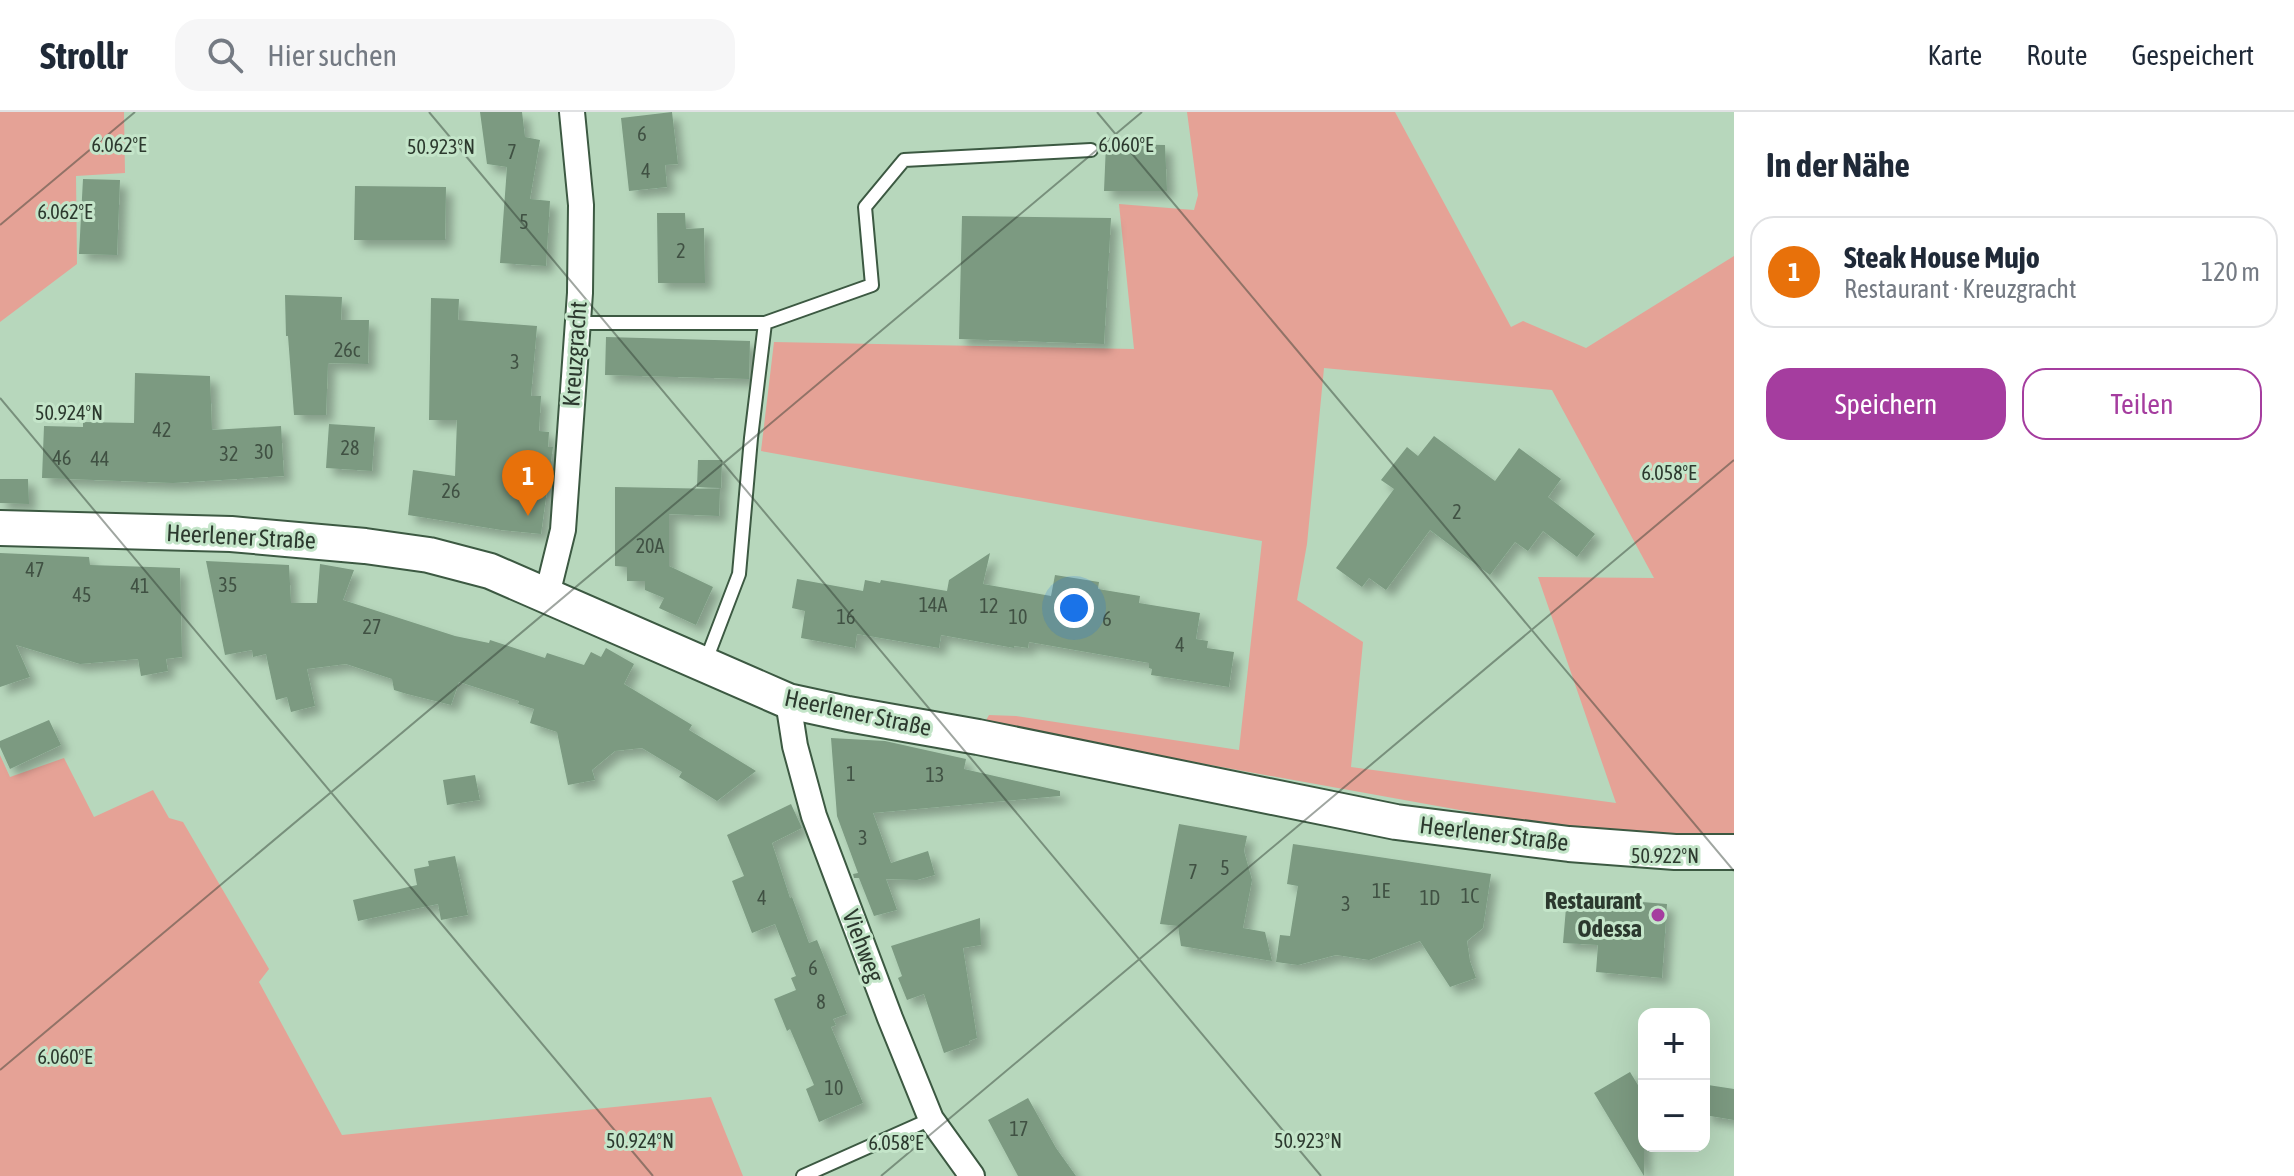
<!DOCTYPE html>
<html lang="de">
<meta charset="utf-8">
<style>
:root{--surface:#fff;--page:#f6f6f7;--text:#1f2937;--muted:#747a83;--line:#e0e1e3;--accent:#a53d9f}
body{margin:0;font-family:"Asap Condensed",sans-serif;background:var(--page);color:var(--text)}
.controls{position:absolute;right:24px;bottom:24px;display:grid;overflow:hidden;border-radius:16px;box-shadow:0 8px 32px #0002}
.controls button{width:72px;height:72px;display:grid;place-items:center;padding:0;border:0;border-bottom:2px solid var(--line);background:var(--surface);color:var(--text);font:40px sans-serif}
.you{position:absolute;left:1074px;top:496px;width:28px;height:28px;margin:-20px;border:6px solid #fff;border-radius:50%;background:#1a73e8;box-shadow:0 0 0 12px #1a73e833}
.badge{display:grid;place-items:center;width:52px;height:52px;border-radius:50%;background:var(--accent);color:#fff;font-size:26px;font-weight:700}
.pin{position:absolute;translate:-50% -66px;filter:drop-shadow(0 2px 4px #0008)}
.pin::after{content:'';position:absolute;top:42px;width:28px;height:24px;background:inherit;clip-path:polygon(0 0,100% 0,50% 100%)}
.list{margin:0;padding:0;list-style:none}
h2{display:flex;justify-content:space-between;align-items:center;height:104px;margin:0;padding:0 32px;font-size:34px}
h2 small{font-size:26px;font-weight:400;color:var(--muted)}
.list li{display:grid;grid-template-columns:52px 1fr auto;gap:24px;align-items:center;box-sizing:border-box;height:112px;margin:0 16px 16px;padding:0 16px;border:2px solid var(--line);border-radius:24px}
.list b{display:block;font-size:30px;white-space:nowrap}
.list p{margin:0;font-size:26px;white-space:nowrap;color:var(--muted)}
.list em{font-size:26px;font-style:normal;color:var(--muted)}
.actions{display:flex;gap:16px;padding:24px 32px}
.actions a{flex:1;padding:18px 0;border:2px solid var(--accent);border-radius:24px;text-align:center;font-size:28px;color:var(--accent)}
.actions .main{background:var(--accent);color:#fff}
.icon{flex:none;width:44px;height:44px;fill:none;stroke:currentColor;stroke-width:2;stroke-linecap:round;stroke-linejoin:round}
.map{position:relative;flex:none;width:1734px;height:1064px;overflow:hidden}
header{display:flex;align-items:center;gap:48px;box-sizing:border-box;height:112px;padding:0 40px;background:var(--surface);border-bottom:2px solid var(--line)}
header strong{font-size:38px}
nav{display:flex;gap:44px;margin-inline-start:auto;font-size:28px}
.search{width:560px;height:72px;background:var(--page);display:flex;align-items:center;gap:20px;box-sizing:border-box;padding:0 28px;border-radius:24px;color:var(--muted);font-size:30px}
main{display:flex}
aside{flex:1;background:var(--surface)}
.map>svg:first-child{display:block}
</style>
<header>
<strong>Strollr</strong>
<div class="search"><svg class="icon" aria-label="search" viewBox="0 0 24 24"><circle cx="10" cy="10" r="6"/><path d="M15 15l6 6"/></svg>Hier suchen</div>
<nav><a>Karte</a><a>Route</a><a>Gespeichert</a></nav>
</header>
<main>
<div class="map">
<svg width="1734" height="1064" viewBox="0 0 1734 1064">
<defs>
<filter id="shadow"><feDropShadow dx="7" dy="7" stdDeviation="4" flood-color="#0004"/></filter>
</defs>
<rect width="100%" height="100%" fill="#b7d7bc"/>
<!-- green -->
<path fill="#e5a296" fill-rule="evenodd" d="M0 0H124L125 61 76 64 77 152 0 210Z
M1187 0H1395L1511 215 1523 209 1586 236 1734 144V724L1653 725 1553 715 984 612 989 603 1016 604 1239 638 1262 429 761 339 774 230 1134 237 1119 92 1194 98 1198 83ZM1324 256 1552 278 1654 466 1538 465 1616 691 1351 655 1363 530 1297 488 1307 432Z
M0 643 10 665 64 646 94 705 153 678 169 706 183 710 269 857 259 870 342 1023 711 985 743 1064H0Z"/>
<!-- building -->
<path fill="#7b9a81" filter="url(#shadow)" d="M480 0H522L525 25 540 28 530 87 550 89 546 154 500 151 507 55 487 52Z
M672 0 678 52 665 53 667 75 629 79 621 6Z
M1106 32 1165 33 1167 79H1104Z
M83 67 120 68 117 143 79 142Z
M355 74 446 75 445 128H354Z
M657 101H685L686 117 704 116 705 171H658Z
M962 104 1111 106 1104 232 959 227Z
M285 183 342 185 341 208H369L368 252 328 251 326 303H294L288 224H286Z
M431 186 459 187 458 208 537 214 531 284H541L539 319 549 320 548 335H553L541 422 501 418 408 403 413 358 455 364 457 308H429Z
M606 225 750 229 749 267 605 263Z
M135 261 210 264 212 318 281 314 284 364 173 371 42 366 44 314 83 315V310L134 311Z
M329 312 375 315 372 359 326 356Z
M1434 324 1495 369 1519 336 1561 367 1548 385 1595 422 1577 445 1543 419 1528 439 1515 430 1490 463 1430 418 1386 478 1369 466 1362 475 1336 456 1394 377 1381 368 1407 335 1418 344Z
M698 348H722L721 376 697 375Z
M0 367H28L29 392 0 391Z
M615 375 720 377 719 404 669 402V454L713 475 696 513 659 496 664 486 645 478V469H627V455L615 454Z
M0 441 89 445 90 453 180 456 182 545 166 547 168 559 141 564 138 547 80 552 16 533 30 565 0 575Z
M990 441 983 472 1051 484 1055 463 1099 470 1098 477 1140 484 1139 491 1200 501 1196 527 1208 529 1207 536 1234 540 1229 575 1151 563 1152 557 1149 556V551L1029 530 1028 536 1014 534V536L941 523 939 536 857 522 855 536 801 526 805 499 792 496 797 467 863 479 865 468 880 471 881 468 947 479 949 468Z
M206 449 289 453 291 491H317L320 452 354 458 343 488 455 524 489 531 490 528 545 546 547 541 584 553 591 540 601 545 606 536 634 552 624 572 692 613 689 618 756 659 717 689 679 665 682 660 642 636 615 639 592 658 595 668 568 673 557 620 530 611 534 597 518 592 519 589 459 570 451 593 407 582 394 578 392 567 346 552 307 557 315 594 291 600 287 585 276 588 266 542 253 545 252 538 225 543Z
M49 608 61 633 10 657 0 635V629Z
M831 626 885 629 966 647 964 657 1060 679V684L873 701 891 751 928 739 935 763 917 768 886 767 897 798 874 804 859 766H854L853 762 858 761 837 704Z
M475 663 480 688 447 693 443 668Z
M791 692 802 716 772 731 790 786 792 785 809 831 817 828 847 902 833 907 836 913 831 915 863 991 819 1010 806 977 814 973 790 917 787 919 774 887 796 878 791 866 796 864 775 812 752 821 732 769 744 764 727 723Z
M1179 712 1247 724 1244 739 1252 768 1243 816 1265 820 1272 849 1181 834 1178 814 1160 812Z
M1293 732 1491 762 1483 816 1467 829 1470 849 1476 866 1450 875 1420 829 1369 848 1336 843 1298 853 1276 850 1280 823 1290 824 1298 774 1287 772Z
M455 744 468 803 441 808 438 792 358 809 353 788 417 773 414 757 429 754 428 749Z
M1567 784 1667 792 1662 866 1596 860 1598 833 1563 831Z
M980 806 981 833 963 836 977 926 969 929 970 932 944 941 924 882 907 888 898 866 902 864 891 834Z
M1630 960 1644 983V1064L1594 981Z
M1708 973 1734 977V1008L1704 1003Z
M1028 986 1056 1036 1076 1064H1018L988 1008Z"/>
<g fill="none" stroke-linecap="round" stroke-linejoin="round">
<!-- service casing -->
<g stroke="#3c5942" stroke-width="16">
<path id="service" d="M577 211H765L872 173 865 95 904 48 1091 38
M705 551 739 462 751 326 765 211
M803 1064 931 1007"/>
</g>
<!-- minor casing -->
<g stroke="#3c5942" stroke-width="28">
<path id="minor" d="M547 483 563 418 580 181 581 93 572 0
M788 589 795 634 814 704 890 906 931 1007 972 1064"/>
</g>
<!-- secondary casing -->
<g stroke="#3c5942" stroke-width="38">
<path id="secondary" d="M0 416 231 422 365 434 429 443 490 459 788 589 848 602 978 625 1396 710 1569 732 1675 740H1734"/>
</g>
<!-- service -->
<use href="#service" stroke="#fff" stroke-width="12"/>
<!-- minor -->
<use href="#minor" stroke="#fff" stroke-width="24"/>
<!-- secondary -->
<use href="#secondary" stroke="#fff" stroke-width="34"/>
</g>
<!-- ticks -->
<path fill="none" stroke="#2c392e" stroke-width="2" stroke-opacity="0.45" d="M429 0 1321 1064M1097 0 1734 759M0 113 135 0M0 286 653 1064M0 958 1142 0M881 1064 1734 348"/>
<!-- markers -->
<circle fill="#a53d9f" stroke="#c4e5c9" stroke-width="3" cx="1658" cy="803" r="8"/>
<g text-anchor="middle" stroke-width="6" stroke-linejoin="round" paint-order="stroke">
<!-- number labels -->
<g font-size="20" fill="#405143">
<text x="642" y="29">6</text>
<text x="512" y="47">7</text>
<text x="646" y="66">4</text>
<text x="524" y="117">5</text>
<text x="681" y="146">2</text>
<text x="347" y="245">26c</text>
<text x="515" y="257">3</text>
<text x="162" y="325">42</text>
<text x="350" y="343">28</text>
<text x="264" y="347">30</text>
<text x="229" y="349">32</text>
<text x="62" y="353">46</text>
<text x="100" y="354">44</text>
<text x="451" y="386">26</text>
<text x="1457" y="407">2</text>
<text x="650" y="441">20A</text>
<text x="35" y="465">47</text>
<text x="228" y="480">35</text>
<text x="140" y="481">41</text>
<text x="82" y="490">45</text>
<text x="933" y="500">14A</text>
<text x="989" y="501">12</text>
<text x="846" y="512">16</text>
<text x="1018" y="512">10</text>
<text x="1107" y="514">6</text>
<text x="372" y="522">27</text>
<text x="1180" y="540">4</text>
<text x="851" y="669">1</text>
<text x="935" y="670">13</text>
<text x="863" y="733">3</text>
<text x="1225" y="763">5</text>
<text x="1193" y="767">7</text>
<text x="1381" y="786">1E</text>
<text x="1470" y="791">1C</text>
<text x="762" y="793">4</text>
<text x="1430" y="793">1D</text>
<text x="1346" y="799">3</text>
<text x="813" y="863">6</text>
<text x="821" y="897">8</text>
<text x="834" y="983">10</text>
<text x="1019" y="1024">17</text>
</g>
<!-- street labels -->
<g font-size="24" fill="#2c392e" stroke="#c4e5c9">
<text transform="translate(575 242) rotate(-86)" y="8">Kreuzgracht</text>
<text transform="translate(241 425) rotate(3)" y="8">Heerlener Straße</text>
<text transform="translate(858 601) rotate(12)" y="8">Heerlener Straße</text>
<text transform="translate(1494 722) rotate(7)" y="8">Heerlener Straße</text>
<text transform="translate(863 834) rotate(69)" y="8">Viehweg</text>
</g>
<!-- poi labels -->
<g font-size="24" font-weight="bold" fill="#2c392e" stroke="#c4e5c9" text-anchor="end">
<text x="1642" y="797">Restaurant<tspan x="1642" dy="28">Odessa</tspan></text>
</g>
</g>
<g font-size="20" text-anchor="middle" fill="#2c392e" stroke="#c4e5c9" stroke-width="6" stroke-linejoin="round" paint-order="stroke">
<text x="119" y="40">6.062°E</text>
<text x="1126" y="40">6.060°E</text>
<text x="441" y="42">50.923°N</text>
<text x="65" y="107">6.062°E</text>
<text x="69" y="308">50.924°N</text>
<text x="1669" y="368">6.058°E</text>
<text x="1665" y="751">50.922°N</text>
<text x="65" y="952">6.060°E</text>
<text x="640" y="1036">50.924°N</text>
<text x="1308" y="1036">50.923°N</text>
<text x="896" y="1038">6.058°E</text>
</g>
</svg>
<div class="controls">
<button>+</button>
<button>−</button>
</div>
<div class="you"></div>
<div class="pin badge" style="left:528px;top:404px;background:#e8710a">1</div>
</div>
<aside>
<h2>In der Nähe<small></small></h2>
<ul class="list">
<li><span class="badge" style="background:#e8710a">1</span><div><b>Steak House Mujo</b><p>Restaurant · Kreuzgracht</p></div><em>120 m</em></li>
</ul>
<div class="actions"><a class="main">Speichern</a><a>Teilen</a></div>
</aside>
</main>
